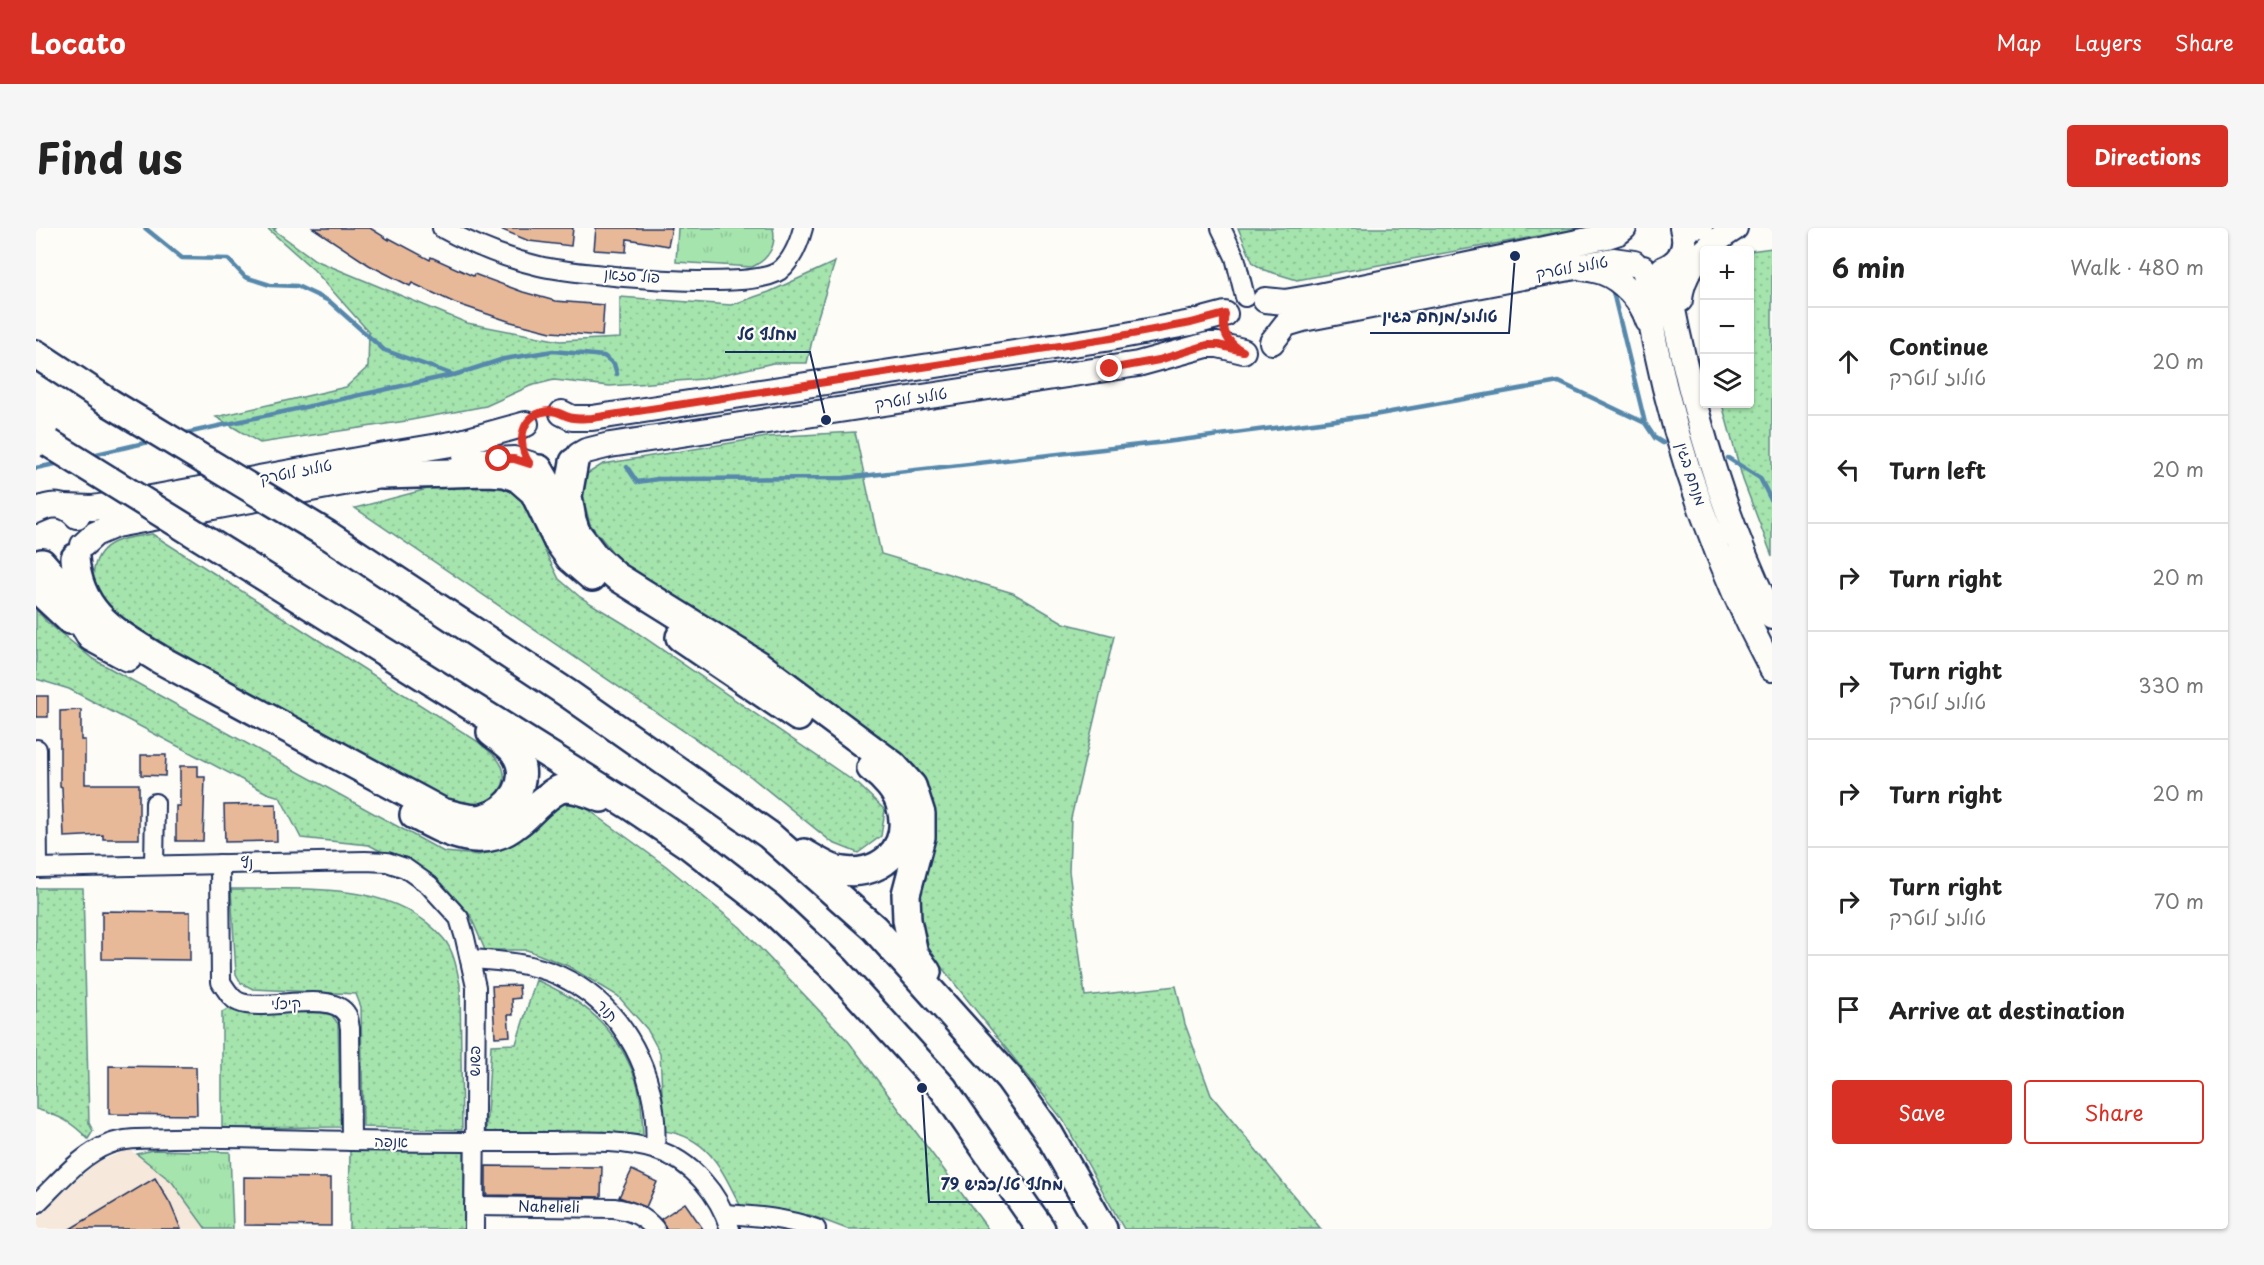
<!DOCTYPE html>
<meta charset="utf-8">
<style>
:root{--surface:#fff;--page:#f6f6f6;--text:#222;--muted:#767676;--line:#e0e0e0;--accent:#d93025}
body{margin:0;font-family:"Playpen Sans","Playpen Sans Hebrew",sans-serif;background:var(--page);color:var(--text)}
.controls{position:absolute;right:18px;top:18px;display:grid;overflow:hidden;border-radius:6px;box-shadow:0 2px 4px #0004}
.controls button{width:54px;height:54px;display:grid;place-items:center;padding:0;border:0;border-bottom:2px solid var(--line);background:var(--surface);color:var(--text);font:30px sans-serif}
.stop{position:absolute;width:18px;height:18px;margin:-14px;border:4px solid #d93025;border-radius:50%;background:#fff}
.stop.end{background:#d93025;border-color:#fff;box-shadow:0 2px 6px #0008}
.list{margin:0;padding:0;list-style:none}
h2{display:flex;justify-content:space-between;align-items:center;height:78px;margin:0;padding:0 24px;font-size:26px}
h2 small{font-size:20px;font-weight:400;color:var(--muted)}
.list li{display:grid;grid-template-columns:39px 1fr auto;gap:18px;align-items:center;box-sizing:border-box;height:108px;padding:0 24px;border-top:2px solid var(--line)}
.list b{display:block;font-size:22px;white-space:nowrap}
.list p{margin:0;font-size:20px;white-space:nowrap;color:var(--muted)}
.list em{font-size:20px;font-style:normal;color:var(--muted)}
.actions{display:flex;gap:12px;padding:18px 24px}
.actions a{flex:1;padding:14px 0;border:2px solid var(--accent);border-radius:6px;text-align:center;font-size:21px;color:var(--accent)}
.actions .main{background:var(--accent);color:#fff}
.icon{flex:none;width:33px;height:33px;fill:none;stroke:currentColor;stroke-width:2;stroke-linecap:round;stroke-linejoin:round}
.map{position:relative;flex:none;width:1736px;height:1001px;overflow:hidden;border-radius:6px}
header{display:flex;align-items:center;gap:36px;box-sizing:border-box;height:84px;padding:0 30px;background:var(--accent);color:#fff}
header strong{font-size:28px}
nav{display:flex;gap:33px;margin-inline-start:auto;font-size:21px}
.intro{display:flex;align-items:center;justify-content:space-between;box-sizing:border-box;height:144px;padding:0 36px}
h1{margin:0;font-size:42px}
.button{padding:15px 27px;border-radius:6px;background:var(--accent);color:#fff;font-size:21px;font-weight:700}
main{display:flex;gap:36px;padding:0 36px}
aside{flex:1;background:var(--surface);border-radius:6px;box-shadow:0 2px 4px #0004}
.map>svg:first-child{display:block}
</style>
<header>
<strong>Locato</strong>
<nav><a>Map</a><a>Layers</a><a>Share</a></nav>
</header>
<div class="intro"><h1>Find us</h1><a class="button">Directions</a></div>
<main>
<div class="map">
<svg width="1736" height="1001" viewBox="0 0 1736 1001">
<defs>
<pattern id="grass-dots" width="8" height="8" patternUnits="userSpaceOnUse" patternTransform="scale(1.5)"><rect width="8" height="8" fill="#a5e4ad"/><path d="M2 2h.1M6 6h.1" fill="none" stroke="#8dc497" stroke-width="1.8" stroke-linecap="round"/></pattern>
<pattern id="park-tufts" width="24" height="20" patternUnits="userSpaceOnUse" patternTransform="scale(1.5)"><rect width="24" height="20" fill="#a5e4ad"/><path d="M3 7l-1-3M5 7V3M7 7l1-3M15 17l-1-3M17 17v-4M19 17l1-3" fill="none" stroke="#8dc497"/></pattern>
</defs>
<rect width="100%" height="100%" fill="#fdfcf7"/>
<filter id="ink" filterUnits="userSpaceOnUse"><feTurbulence type="fractalNoise" baseFrequency=".0167" numOctaves="2"/><feDisplacementMap in="SourceGraphic" scale="12" xChannelSelector="R" yChannelSelector="G"/><feConvolveMatrix kernelMatrix="1 2 1 2 8 2 1 2 1" color-interpolation-filters="sRGB"/></filter>
<g filter="url(#ink)">
<!-- built -->
<path fill="#f6e8da" d="M93 921 136 954 170 1001H0V992L36 956 60 935Z"/>
<!-- grass -->
<path fill="url(#grass-dots)" stroke="#608a86" stroke-width="1.5" d="M231 0H240L238 2 279 32 431 95 524 113 584 110V69L695 77 733 64 799 34 780 95 771 135H737L667 151 574 158 518 152 494 158 450 178 370 193 224 215 180 189 310 159 332 139 333 104 278 42Z
M1202 0H1546L1261 52 1228 42 1217 35Z
M1736 20V328L1707 252 1686 176H1714V23Z
M819 204 845 326 977 365 1028 395 1078 408 1035 590 1033 643 1049 768 1140 758 1149 796 1175 867 1285 1001H1088L1027 892 903 736 882 707 884 656 894 630 900 601 892 567 879 538 594 346 554 296 546 266 551 246 567 236 731 209Z
M473 257 499 284 508 321 523 351 544 369 590 397 823 557 849 582 845 608 822 625 797 615 714 548 319 280 399 259Z
M116 306 441 513C450 521 463 529 467 541 473 561 454 576 435 578 419 580 401 568 387 561L116 409C100 399 78 388 66 373 51 354 56 324 79 314 89 309 105 308 116 306Z
M0 381 11 394 57 431 408 624 443 627 477 615 501 589 527 576 546 577 630 638 704 699 813 814 952 1001H811L774 987 707 983C687 945 675 909 628 903L624 825 611 801 582 768 532 738 491 722H449L434 687 406 655 333 617 265 610 244 569 231 565 33 461 0 451Z
M0 660H47L53 895 57 903 52 911C35 893 23 888 0 881Z
M195 661C266 662 356 651 407 710 418 722 421 742 424 757L426 902 327 899 325 779 320 766 217 761 205 755 200 746Z
M500 752C547 772 579 798 598 847 606 866 606 888 607 907L450 904 455 817 480 816Z
M195 780 199 783 285 785 296 787 302 796 305 899 186 900V784Z
M428 920V1001H313L314 921Z"/>
<!-- park -->
<path fill="url(#park-tufts)" stroke="#608a86" stroke-width="1.5" d="M642 0H737C741 18 732 32 716 39L640 34Z
M116 922 194 924 197 1001H170L136 954 101 926Z"/>
<g fill="none" stroke-linecap="round" stroke-linejoin="round">
<!-- stream -->
<path stroke="#5788ab" stroke-width="4.5" d="M109 0 146 30 192 31 209 49 234 57 261 58 293 73 348 122 418 147 468 131 517 123 568 128 578 136 581 146
M1577 64 1609 195
M146 206 416 147
M52 228 117 213
M1692 230 1724 250 1736 274
M591 239 601 254 622 251 808 250 1130 214 1338 187 1523 154 1609 195 1619 210 1627 215
M0 240 24 235"/>
</g>
<!-- building -->
<path fill="#e7b998" stroke="#1b2f5e" stroke-width="1.5" d="M277 0H334L353 12V10L394 32 395 29 437 48 438 46 487 64 519 73 568 77 566 108 515 104 475 94 419 75 376 55 374 58 333 37Z
M462 0H537L535 18 493 13Z
M560 0H636L632 18 591 11 590 24 558 22Z
M0 468H12V489H0Z
M45 482V512H49V556H103V611H67V607L28 609 26 559 24 558V483Z
M105 527H130L129 548 105 547Z
M144 538H162V549H169L167 613H140V578H144Z
M240 576 241 613 189 614 188 577Z
M66 683 154 684V732L66 731Z
M483 757 484 770 476 771 477 787H472L474 808 459 809 456 758Z
M73 838 160 839 161 887 73 886Z
M450 938 566 939 565 969 450 967Z
M596 942 621 954 610 979 583 969Z
M208 949 295 950V998L208 997Z
M119 950 134 975 145 1001H34Z
M649 975 667 1001H630L625 991Z"/>
<g fill="none" stroke-linecap="round" stroke-linejoin="round">
<!-- minor casing -->
<g stroke="#1b2f5e" stroke-width="22">
<g id="minor">
<path d="M406 0C437 17 468 30 503 38 543 47 713 64 743 43 756 33 763 15 767 0"/>
<path d="M1185 0 1199 29 1209 69"/>
<path d="M1647 2 1667 0"/>
<path d="M1 521 2 640"/>
<path d="M184 636 185 754C190 761 195 771 203 774 228 785 296 760 311 787 313 790 313 797 314 800L315 913"/>
<path d="M118 637 119 575"/>
<path d="M0 640 329 633 351 634 369 640 393 657 423 690 429 710 440 759 438 1001"/>
<path d="M434 731C464 733 496 735 524 748 590 779 624 850 619 921"/>
<path d="M0 976C22 955 44 927 73 916 92 909 116 911 136 910 196 909 257 912 317 913 379 914 441 914 502 914 540 914 583 910 620 922 656 933 683 966 694 1001"/>
<path id="s1" d="M438 978 578 980C594 982 608 988 619 1001"/>
<path d="M689 986C720 988 750 990 780 1001"/>
</g>
</g>
<!-- major casing -->
<g stroke="#1b2f5e" stroke-width="28">
<path id="major" d="M1640 34 1633 59 1635 72C1656 180 1688 290 1736 389
M1547 40C1553 41 1560 42 1566 44 1586 51 1606 73 1612 93
M1607 40 1610 48C1613 70 1614 93 1619 116 1642 227 1682 341 1736 441
M1627 41C1645 34 1652 18 1646 0
M1229 72 1249 74 1278 69 1571 8 1583 4 1588 0
M1644 72C1646 39 1673 16 1699 0
M1236 114 1250 96 1267 91 1555 36 1577 32 1598 35
M526 185 536 190H556L1069 111 1155 95 1189 86
M543 227 550 223 574 217 1102 136 1171 117H1182L1207 123
M428 234 478 231 494 236
M29 279 56 280 77 277 343 228 421 215 490 196
M0 283C15 275 29 275 41 288
M47 317 59 306 80 297 367 244"/>
</g>
<!-- highway casing -->
<g stroke="#1b2f5e" stroke-width="32">
<path id="highway" d="M0 126 74 175
M538 234 532 268 536 292 540 304 559 329 580 348 724 438 857 537 876 558 885 586V609L870 666 871 692 878 726 891 744
M503 241C514 258 520 273 524 292
M347 247 450 244 469 245 482 250 498 264 521 312 534 330 556 349
M292 307 534 467 733 607 838 700 973 850 1013 906 1067 1001
M39 330C43 386 80 404 123 431L406 584C419 587 435 593 447 590 475 583 497 552 479 525 474 517 462 510 455 504
M6 335 19 350 55 409 92 429
M237 354 596 579 654 618 734 680 800 742 907 860 1005 1001
M0 360 34 392
M644 409 762 489
M378 587C411 605 447 624 481 596 489 591 495 583 502 577 509 571 519 561 529 560 540 560 555 566 565 570
M768 625C778 631 790 639 801 642 842 651 876 622 865 580 862 564 847 549 835 540"/>
</g>
<!-- minor -->
<use href="#minor" stroke="#fdfcf7" stroke-width="18"/>
<!-- major -->
<use href="#major" stroke="#fdfcf7" stroke-width="24"/>
<!-- highway -->
<use href="#highway" stroke="#fdfcf7" stroke-width="27"/>
<!-- highway-bridge casing -->
<g stroke="#1b2f5e" stroke-width="32" stroke-linecap="butt">
<path id="highway-bridge" d="M74 175 292 307
M13 215 237 354"/>
</g>
<!-- highway-bridge -->
<use href="#highway-bridge" stroke="#fdfcf7" stroke-width="27"/>
</g>
</g>
<g fill="none" stroke-linecap="round" stroke-linejoin="round" filter="url(#ink)">
<!-- route -->
<path stroke="#d93025" stroke-width="8" d="M463 231H478L494 236C479 216 485 184 514 183 523 183 529 189 537 190 543 191 550 190 556 190L1069 111 1155 95 1189 86C1185 103 1191 115 1207 123L1182 117H1171L1123 132 1074 141"/>
</g>
<g text-anchor="middle" stroke-width="4.5" stroke-linejoin="round" paint-order="stroke">
<!-- street labels -->
<g font-size="15" fill="#1b2f5e" stroke="#fdfcf7">
<text transform="translate(1536 40) rotate(-10)" y="5">טולוז לוטרק</text>
<text transform="translate(596 48) rotate(4)" y="5">פול סזאן</text>
<text transform="translate(875 171) rotate(-9)" y="5">טולוז לוטרק</text>
<text transform="translate(260 244) rotate(-11)" y="5">טולוז לוטרק</text>
<text transform="translate(1655 246) rotate(72)" y="5">מנחם בגין</text>
<text transform="translate(211 635) rotate(-1)" y="5">נץ</text>
<text transform="translate(250 776) rotate(-2)" y="5">קיכלי</text>
<text transform="translate(571 783) rotate(46)" y="5">תור</text>
<text transform="translate(439 833) rotate(-89)" y="5">פשוש</text>
<text transform="translate(355 914) rotate(1)" y="5">אנפה</text>
<text dy="5" stroke="none"><textPath href="#s1" startOffset="75">Nahelieli</textPath></text>
</g>
</g>
<!-- callouts -->
<path fill="none" stroke="#1b2f5e" stroke-width="2" d="M1479 28L1473 105H1334M790 192L774 124H689M886 860L893 974H1039"/>
<g fill="#1b2f5e" stroke="#fdfcf7" stroke-width="2">
<circle cx="1479" cy="28" r="6"/>
<circle cx="790" cy="192" r="6"/>
<circle cx="886" cy="860" r="6"/>
</g>
<g font-size="16" text-anchor="middle" font-weight="bold" fill="#1b2f5e" stroke="#fdfcf7" stroke-width="4.5" stroke-linejoin="round" paint-order="stroke">
<text x="1404" y="94">טולוז/מנחם בגין</text>
<text x="731" y="112">מחלף טל</text>
<text x="966" y="962">מחלף טל/כביש 79</text>
</g>
</svg>
<div class="controls">
<button>+</button>
<button>−</button>
<button><svg class="icon" aria-label="layers" viewBox="0 0 24 24"><path d="M12 4l9 5-9 5-9-5zM3 14l9 5 9-5"/></svg></button>
</div>
<div class="stop" style="left:463px;top:231px"></div>
<div class="stop end" style="left:1074px;top:141px"></div>
</div>
<aside>
<h2>6 min<small>Walk · 480 m</small></h2>
<ul class="list">
<li><svg class="icon" aria-label="ahead" viewBox="0 0 24 24"><path d="M12 20V5M6 11l6-6 6 6"/></svg><div><b>Continue</b><p>טולוז לוטרק</p></div><em>20 m</em></li>
<li><svg class="icon" aria-label="left" viewBox="0 0 24 24"><path d="M17 20v-9H6M10 6l-5 5 5 5"/></svg><div><b>Turn left</b></div><em>20 m</em></li>
<li><svg class="icon" aria-label="right" viewBox="0 0 24 24"><path d="M7 20v-9h11M14 6l5 5-5 5"/></svg><div><b>Turn right</b></div><em>20 m</em></li>
<li><svg class="icon" aria-label="right" viewBox="0 0 24 24"><path d="M7 20v-9h11M14 6l5 5-5 5"/></svg><div><b>Turn right</b><p>טולוז לוטרק</p></div><em>330 m</em></li>
<li><svg class="icon" aria-label="right" viewBox="0 0 24 24"><path d="M7 20v-9h11M14 6l5 5-5 5"/></svg><div><b>Turn right</b></div><em>20 m</em></li>
<li><svg class="icon" aria-label="right" viewBox="0 0 24 24"><path d="M7 20v-9h11M14 6l5 5-5 5"/></svg><div><b>Turn right</b><p>טולוז לוטרק</p></div><em>70 m</em></li>
<li><svg class="icon" aria-label="arrive" viewBox="0 0 24 24"><path d="M6 21V4h12l-3 4 3 4H6"/></svg><div><b>Arrive at destination</b></div></li>
</ul>
<div class="actions"><a class="main">Save</a><a>Share</a></div>
</aside>
</main>
